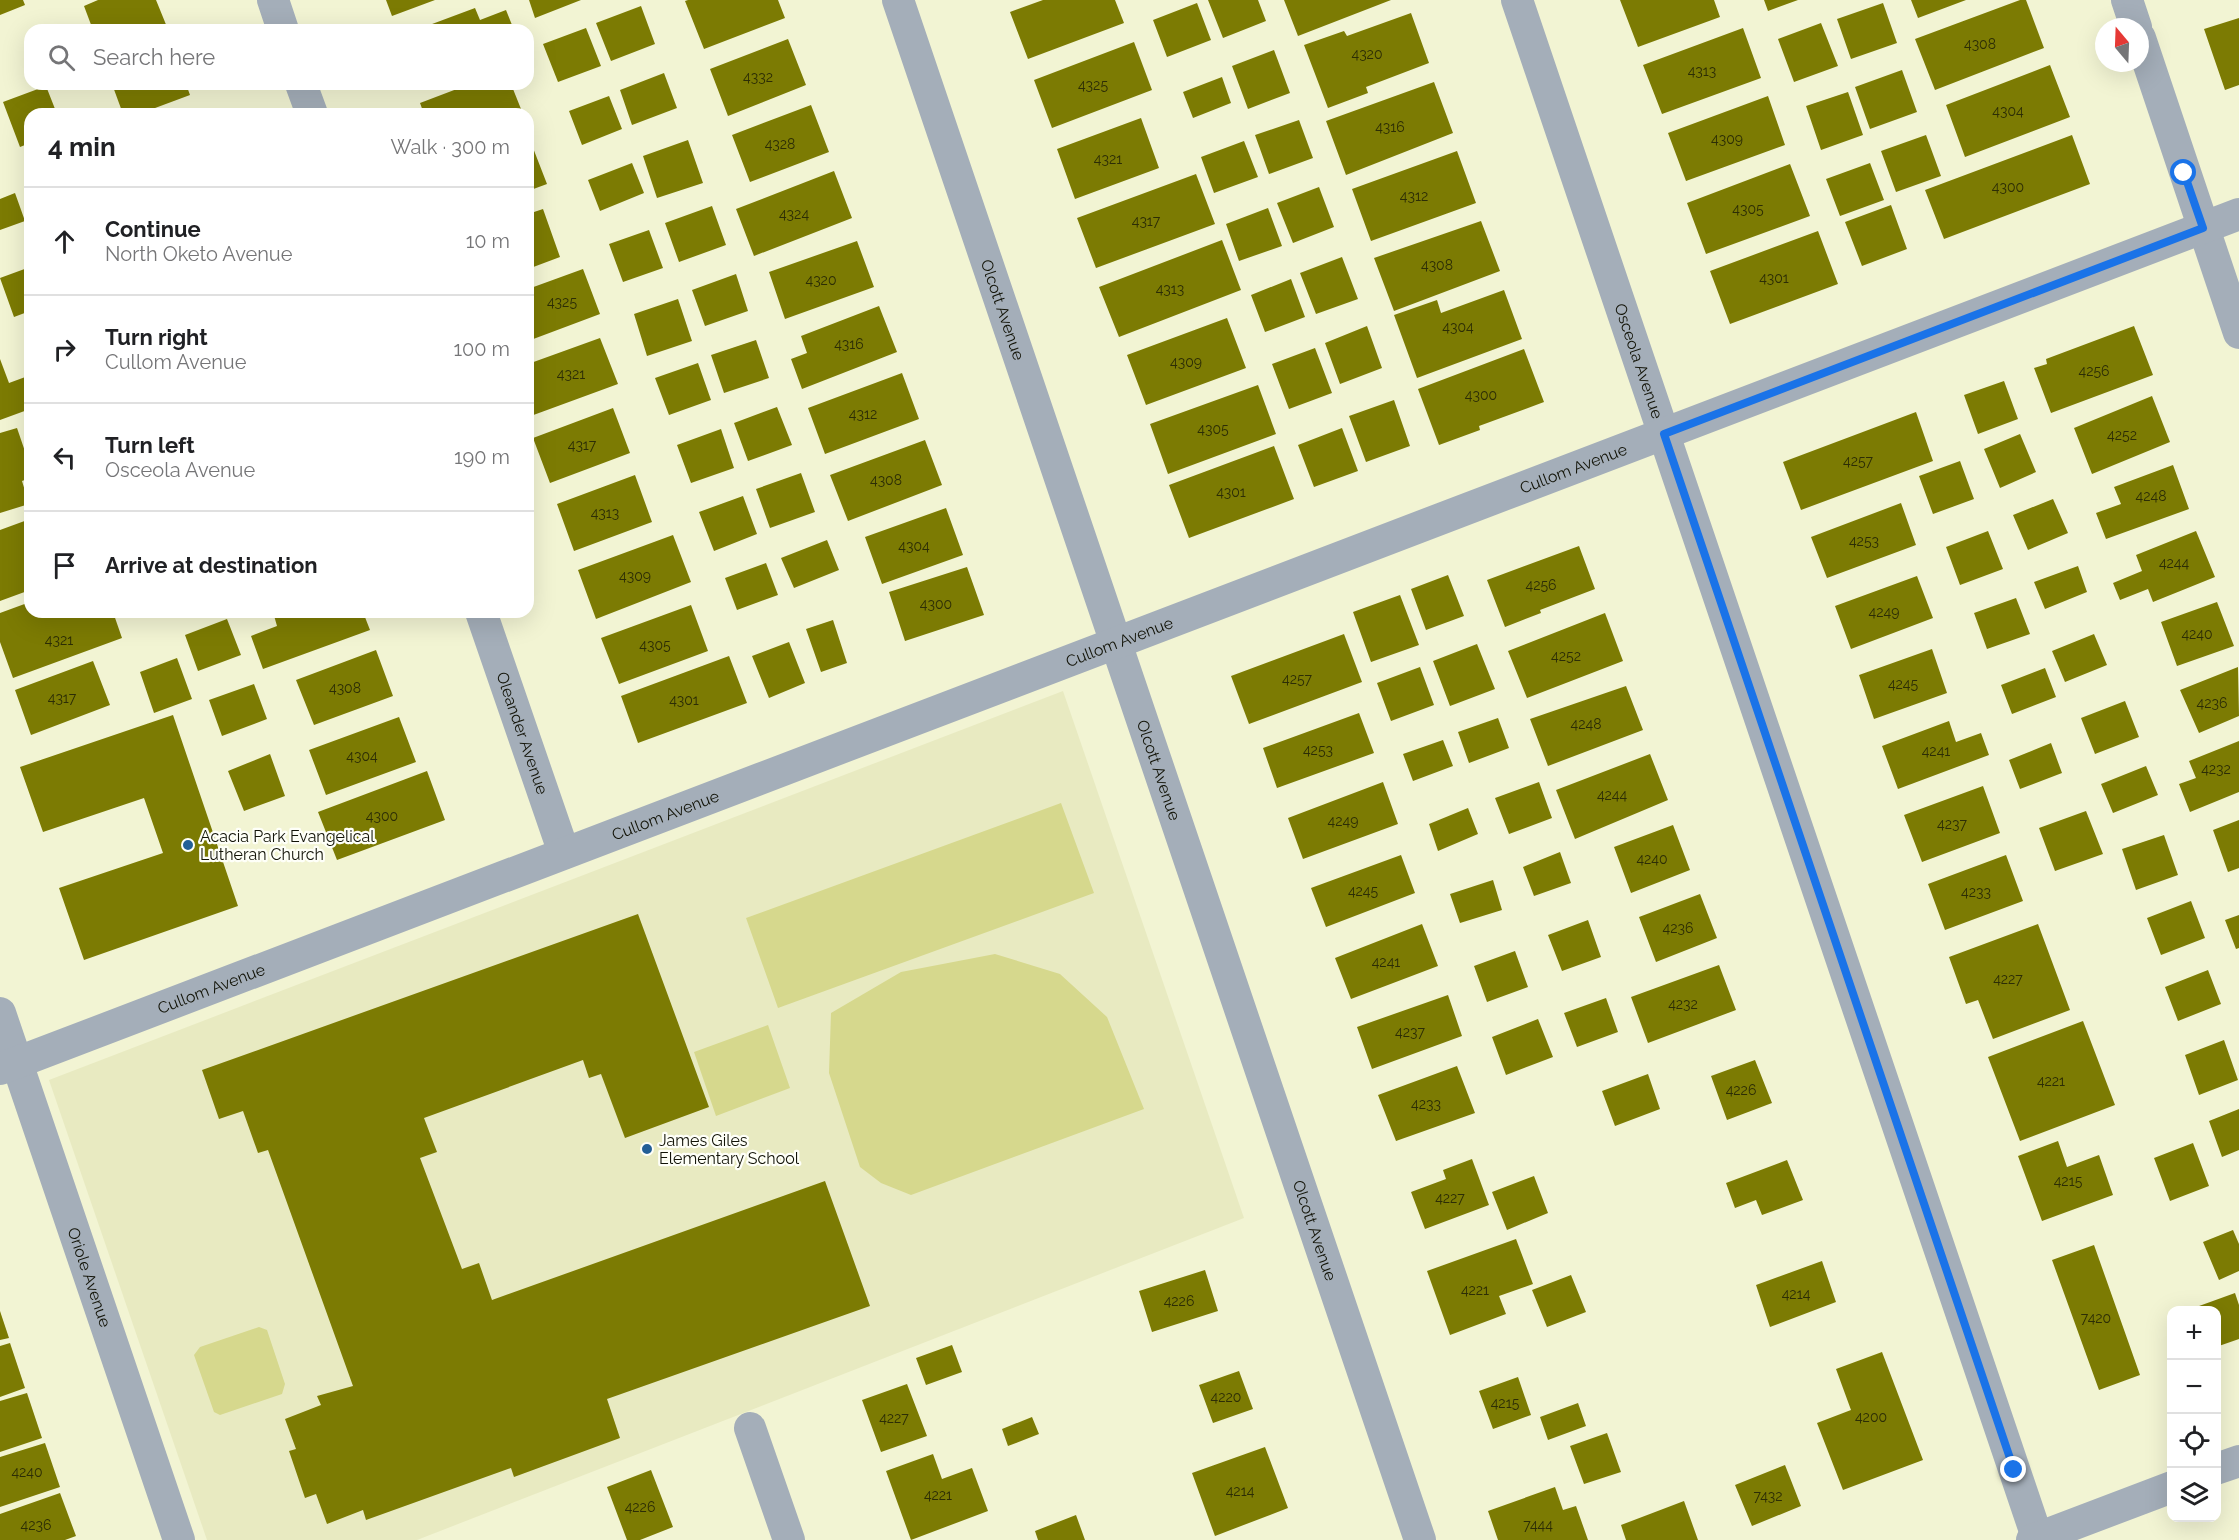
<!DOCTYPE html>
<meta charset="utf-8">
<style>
:root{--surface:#fff;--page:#f6f6f6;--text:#202124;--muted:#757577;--line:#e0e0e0}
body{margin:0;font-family:Raleway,sans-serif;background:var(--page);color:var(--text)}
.controls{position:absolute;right:18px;bottom:18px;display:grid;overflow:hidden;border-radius:12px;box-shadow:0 6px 24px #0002}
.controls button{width:54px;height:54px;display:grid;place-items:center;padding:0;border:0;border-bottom:2px solid var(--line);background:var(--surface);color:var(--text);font:30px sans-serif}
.compass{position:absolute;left:2095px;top:18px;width:54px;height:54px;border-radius:50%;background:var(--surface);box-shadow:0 6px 24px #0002;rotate:341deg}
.stop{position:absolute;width:18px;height:18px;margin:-14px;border:4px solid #1a73e8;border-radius:50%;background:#fff}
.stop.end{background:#1a73e8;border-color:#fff;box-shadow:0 2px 6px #0008}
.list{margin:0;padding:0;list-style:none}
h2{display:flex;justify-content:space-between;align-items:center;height:78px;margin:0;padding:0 24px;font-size:26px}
h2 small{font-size:20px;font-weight:400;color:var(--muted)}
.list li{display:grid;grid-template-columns:39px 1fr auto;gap:18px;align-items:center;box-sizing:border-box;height:108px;padding:0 24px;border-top:2px solid var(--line)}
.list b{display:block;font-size:22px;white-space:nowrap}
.list p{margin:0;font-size:20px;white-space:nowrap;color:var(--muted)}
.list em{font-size:20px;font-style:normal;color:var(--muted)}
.icon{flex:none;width:33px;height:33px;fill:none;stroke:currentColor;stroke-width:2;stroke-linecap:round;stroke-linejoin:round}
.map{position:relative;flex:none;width:2239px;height:1540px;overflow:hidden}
.search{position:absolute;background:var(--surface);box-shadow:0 6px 24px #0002;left:24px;top:24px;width:510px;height:66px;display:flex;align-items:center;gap:15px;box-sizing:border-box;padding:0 21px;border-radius:18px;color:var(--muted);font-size:22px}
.panel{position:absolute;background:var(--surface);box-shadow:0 6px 24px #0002;left:24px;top:108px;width:510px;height:510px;border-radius:18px}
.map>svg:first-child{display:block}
</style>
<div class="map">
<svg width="2239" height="1540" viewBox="0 0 2239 1540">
<rect width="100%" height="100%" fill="#f2f4d3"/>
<!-- built -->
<path fill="#e8eac1" d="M1063 691 1244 1218 417 1540H207L49 1080Z"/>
<!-- green -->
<path fill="#d6d88d" d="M1061 803 1094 893 778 1008 746 918Z
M995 954 1060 974 1107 1017 1144 1109 911 1195 881 1183 860 1167 829 1073 831 1013 901 972Z
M768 1025 790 1088 716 1116 694 1052Z
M259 1327 267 1330 285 1384 282 1394 220 1415 214 1412 194 1355 200 1347Z"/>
<!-- building -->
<path fill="#7c7b03" d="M0 0H23L25 5 0 15Z
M98 0H156L167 27 160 30H93L84 6Z
M386 0H435L392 16Z
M529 0H581L535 18Z
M688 0H778L785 18 704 49 685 1Z
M1043 0H1115L1124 23 1028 59 1010 12Z
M1208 0H1258L1266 21 1223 38Z
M1284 0H1391L1298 36Z
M1620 0H1714L1720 17 1638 47Z
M1764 0H1798L1768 11Z
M1911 0H1966L1918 18Z
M2020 0H2026L2044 48 1935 90 1915 39Z
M1197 3 1211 40 1167 57 1153 20Z
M1883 3 1897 43 1851 59 1837 19Z
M641 6 655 44 611 61 596 23Z
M475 8 480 20 506 10 514 30H416Z
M1411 13 1429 63 1366 87 1368 93 1328 108 1304 45 1344 31 1347 36Z
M2239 18V85L2225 90 2204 29Z
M1821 23 1838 66 1794 82 1778 39Z
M586 28 601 66 558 82 543 44Z
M1743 28 1761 78 1662 114 1643 65Z
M788 39 806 85 728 116 710 69Z
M1134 42 1152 90 1052 128 1034 80Z
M1274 50 1290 93 1248 109 1232 66Z
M2050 65 2070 117 1965 157 1946 105Z
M1902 70 1917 112 1870 129 1855 87Z
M664 73 677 108 632 125 620 90Z
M1222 77 1231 103 1193 118 1183 92Z
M1434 82 1453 133 1346 175 1326 121Z
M112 84H186L190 95 139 114H123Z
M470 84H511L523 114H424L420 103Z
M46 86 57 114H30V143L20 147 3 102Z
M1848 92 1863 135 1821 150 1806 106Z
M609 96 622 129 582 145 569 111Z
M1768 96 1785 145 1686 181 1668 133Z
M811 105 829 152 750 182 732 135Z
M1141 118 1159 168 1075 199 1057 149Z
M1299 120 1313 158 1269 174 1255 135Z
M528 135 547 184 528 191Z
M1926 135 1941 176 1896 192 1881 151Z
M2072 135 2090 184 1944 239 1925 190Z
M688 140 703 183 657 198 643 156Z
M1244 141 1258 177 1214 193 1201 157Z
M1457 151 1476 203 1371 241 1352 189Z
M632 163 644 193 600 211 588 180Z
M1870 163 1884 200 1840 216 1826 179Z
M1790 164 1810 216 1706 254 1687 203Z
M834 171 852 218 754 256 736 209Z
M1196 174 1215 224 1096 268 1077 218Z
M1319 187 1334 227 1293 243 1277 203Z
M15 193 25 221 0 230V199Z
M1891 205 1907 249 1862 266 1845 222Z
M712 206 726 245 679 262 665 223Z
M1268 208 1282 246 1239 261 1226 224Z
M543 209 560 257 528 269V214Z
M1481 221 1500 271 1394 311 1374 258Z
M649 230 663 268 623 282 609 244Z
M1818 231 1838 284 1730 324 1710 271Z
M1222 240 1241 290 1119 337 1099 287Z
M857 241 874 287 785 319 769 272Z
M1342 257 1358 299 1316 314 1300 273Z
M30 267V311L14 317 0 278Z
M583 269 600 314 528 341V289Z
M736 274 748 311 705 326 692 290Z
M1291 279 1305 317 1265 332 1251 295Z
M1504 290 1522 339 1417 378 1394 315 1437 300 1441 313Z
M678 299 692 341 647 356 634 314Z
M879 306 897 352 802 389 791 359 807 353 801 336Z
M1227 318 1246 368 1146 405 1127 355Z
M1367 326 1382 368 1340 384 1325 343Z
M2134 326 2153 375 2051 413 2034 368 2047 364 2046 359Z
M600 338 618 384 528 417V364Z
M756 340 769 378 724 393 711 355Z
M1315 348 1332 393 1289 409 1272 364Z
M1524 349 1544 402 1479 426 1480 430 1439 445 1418 389Z
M0 359 9 383 28 376 30 380V409L0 420Z
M698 363 711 400 669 415 655 378Z
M902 373 919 419 825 454 808 408Z
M2004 381 2018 419 1978 434 1964 395Z
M1258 385 1276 434 1168 474 1150 424Z
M2152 396 2170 442 2092 474 2074 428Z
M1394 400 1410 446 1366 462 1349 416Z
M777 407 792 445 748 461 734 423Z
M613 408 630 453 550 483 533 438Z
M1916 412 1933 461 1801 510 1783 462Z
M17 428 30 466V478L22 481 29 504 0 513V433Z
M1342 428 1358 471 1314 487 1298 445Z
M721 429 734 468 691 483 677 445Z
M2020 434 2036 472 2000 488 1984 449Z
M925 440 942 485 848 521 830 475Z
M1274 446 1294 499 1189 538 1169 485Z
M1960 461 1974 499 1933 514 1919 476Z
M2173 465 2189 509 2106 539 2096 513 2121 504 2114 487Z
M801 473 815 512 770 528 756 489Z
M635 475 652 522 574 551 557 504Z
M743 496 757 534 714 551 699 512Z
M2053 499 2068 533 2028 550 2013 515Z
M1901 503 1916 545 1827 578 1811 537Z
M946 508 963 555 882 584 865 537Z
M30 519V590L0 601V530Z
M1988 531 2003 569 1960 585 1946 547Z
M2196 531 2215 577 2153 602 2148 589 2120 600 2113 583 2142 571 2136 555Z
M673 535 691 582 596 619 578 570Z
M827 540 839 570 794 588 781 558Z
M1579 546 1595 589 1540 610 1541 613 1505 627 1487 580Z
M766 563 778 595 737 610 725 578Z
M2078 566 2087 592 2045 609 2034 582Z
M967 567 984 615 905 641 889 592Z
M1448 575 1464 616 1426 630 1411 589Z
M1917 576 1933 618 1851 649 1835 606Z
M1400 595 1419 645 1371 662 1353 612Z
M2016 598 2030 634 1987 649 1974 613Z
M30 602V612H113L122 638 13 678 0 642V613Z
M2217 602 2234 646 2177 666 2161 622Z
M691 605 708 651 619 684 601 638Z
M273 612H363L370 630 263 669 251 636 277 626Z
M1605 613 1623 661 1527 698 1508 651Z
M227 619 241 655 198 671 185 635Z
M833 620 847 663 821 672 806 629Z
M1344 634 1362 682 1249 724 1231 676Z
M2094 634 2107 665 2065 682 2052 651Z
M789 642 805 683 769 698 752 656Z
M1477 644 1495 689 1450 706 1433 661Z
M1932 649 1947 693 1874 719 1859 675Z
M376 650 393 696 314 725 296 680Z
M729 656 747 703 638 743 621 696Z
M177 658 192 699 154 713 140 672Z
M93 661 110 705 31 735 15 690Z
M1420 667 1434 705 1391 721 1377 683Z
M2238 667 2239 716 2199 733 2180 690Z
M2045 668 2056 697 2012 714 2001 685Z
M254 684 267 719 222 736 209 700Z
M1626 686 1643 730 1548 766 1530 719Z
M2125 701 2139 737 2095 754 2081 718Z
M1359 713 1374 753 1277 788 1263 748Z
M173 715 238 906 84 960 59 888 163 853 144 798 43 832 20 767Z
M399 717 416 762 326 795 309 750Z
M1498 718 1509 748 1469 763 1458 732Z
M1949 721 1956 742 1981 733 1989 755 1898 789 1882 746Z
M1443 740 1453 766 1413 781 1403 754Z
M2239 741V792L2190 812 2179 784 2196 778 2189 761Z
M2051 743 2062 773 2020 789 2009 760Z
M270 754 285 796 244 811 228 771Z
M1650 754 1668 800 1575 839 1556 790Z
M2146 766 2158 795 2113 813 2101 784Z
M427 771 445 820 337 860 318 812Z
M1383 782 1398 824 1303 859 1288 818Z
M1539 782 1552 818 1509 834 1495 798Z
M1983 786 2000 833 1922 862 1904 815Z
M1468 808 1478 834 1438 851 1429 824Z
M2086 811 2103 854 2055 871 2039 828Z
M2239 820V868L2228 872 2213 830Z
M1673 825 1690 870 1631 893 1614 847Z
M2164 835 2178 875 2136 890 2122 849Z
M1560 852 1571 883 1534 896 1523 867Z
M1401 855 1415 893 1326 927 1311 888Z
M2006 855 2023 901 1945 930 1928 884Z
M1493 880 1502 910 1460 923 1450 894Z
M1700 894 1717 938 1656 962 1639 917Z
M2191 901 2205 938 2161 955 2147 918Z
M638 914 709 1107 625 1138 601 1074 589 1078 583 1060 424 1118 437 1152 420 1158 462 1269 479 1263 492 1300 825 1181 870 1306 607 1399 620 1438 514 1477 511 1468 366 1520 363 1510 327 1524 316 1494 305 1498 289 1451 296 1449 285 1419 321 1405 317 1396 353 1386 268 1150 258 1153 243 1111 219 1119 202 1070Z
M2239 915V948L2236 949 2225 920Z
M1588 920 1601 957 1562 971 1548 935Z
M1422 924 1438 966 1351 999 1335 958Z
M2038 924 2070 1010 1993 1039 1978 1000 1966 1004 1949 957Z
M1515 951 1528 987 1487 1002 1474 966Z
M1719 965 1736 1010 1648 1043 1631 997Z
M2208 970 2221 1004 2178 1021 2165 987Z
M1448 995 1462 1036 1372 1069 1357 1027Z
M1606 998 1618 1032 1577 1047 1564 1013Z
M1538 1019 1553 1057 1506 1075 1492 1037Z
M2083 1021 2115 1105 2020 1141 1988 1057Z
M2224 1040 2238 1080 2199 1095 2185 1055Z
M1755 1060 1772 1103 1727 1120 1711 1076Z
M1457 1066 1475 1113 1396 1141 1378 1095Z
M1648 1074 1660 1109 1615 1126 1602 1091Z
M2239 1109V1150L2222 1157 2209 1121Z
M2058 1141 2067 1167 2099 1155 2113 1195 2042 1221 2018 1156Z
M2193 1143 2209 1186 2170 1201 2154 1158Z
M1472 1159 1489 1205 1425 1229 1411 1192 1446 1179 1443 1170Z
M1787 1160 1803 1200 1762 1215 1756 1200 1735 1208 1726 1183Z
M1534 1176 1548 1213 1507 1230 1492 1192Z
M2233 1230 2239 1244V1271L2219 1280 2203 1242Z
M1516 1239 1533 1284 1499 1296 1506 1314 1450 1335 1427 1271Z
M2094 1245 2140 1375 2099 1390 2052 1260Z
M1822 1261 1836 1302 1770 1327 1756 1285Z
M1205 1270 1218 1311 1152 1332 1139 1291Z
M1571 1275 1586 1312 1547 1327 1532 1290Z
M2235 1293 2239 1305V1339L2216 1347V1310H2188Z
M0 1311 9 1338 0 1340Z
M10 1343 25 1388 0 1397V1346Z
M952 1345 962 1372 926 1385 916 1358Z
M1882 1352 1923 1460 1843 1490 1817 1423 1851 1410 1836 1369Z
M1239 1371 1253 1409 1213 1423 1199 1385Z
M1518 1377 1531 1415 1493 1429 1479 1391Z
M907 1384 927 1436 881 1452 862 1400Z
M27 1393 42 1438 0 1452V1401Z
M1578 1403 1586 1426 1548 1440 1540 1417Z
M1032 1417 1039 1434 1008 1446 1002 1429Z
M1607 1433 1621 1472 1584 1484 1570 1446Z
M45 1443 60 1487 0 1507V1457Z
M1265 1447 1288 1508 1215 1536 1192 1473Z
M933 1454 942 1479 972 1468 988 1511 911 1540 886 1471Z
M1785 1465 1801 1506 1752 1526 1735 1485Z
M651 1470 673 1527 640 1540H627L607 1487Z
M1555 1487 1563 1510 1576 1506 1588 1540H1498L1488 1511Z
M60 1493 76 1536 65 1540H0V1514Z
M1684 1501 1698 1540H1626L1621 1525Z
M1076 1515 1085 1540H1038L1035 1531Z"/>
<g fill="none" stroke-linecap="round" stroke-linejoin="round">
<!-- minor -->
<g stroke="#a4aeb9" stroke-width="32">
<path d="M273 0 283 30"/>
<path id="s1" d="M898 0 1420 1540"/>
<path id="s2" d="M1517 0 2038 1540"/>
<path d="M2127 0 2136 27"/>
<path d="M2140 38 2239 333"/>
<path d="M301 84 312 114"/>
<path id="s3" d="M481 612 564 853"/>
<path id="s4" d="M0 1013 179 1540"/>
<path id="s5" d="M0 1069 2239 214"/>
<path d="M750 1428 789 1540"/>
<path d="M2216 1469 2239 1461"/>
<path d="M2032 1540 2172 1487"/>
</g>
</g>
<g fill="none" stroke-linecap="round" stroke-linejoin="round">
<!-- route -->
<path stroke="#1a73e8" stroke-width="8" d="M2014 1470 1664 434 2203 228 2184 173"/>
</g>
<!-- markers -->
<g fill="#235f96" stroke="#fefff8" stroke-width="2">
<circle cx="188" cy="845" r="6"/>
<circle cx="647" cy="1149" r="6"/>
</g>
<g text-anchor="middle" stroke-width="4.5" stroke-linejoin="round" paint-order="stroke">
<!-- number labels -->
<g font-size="14" fill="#2c2d06">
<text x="1980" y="49">4308</text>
<text x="1367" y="59">4320</text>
<text x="1702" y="76">4313</text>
<text x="758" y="82">4332</text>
<text x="1093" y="90">4325</text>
<text x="2008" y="116">4304</text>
<text x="1390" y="132">4316</text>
<text x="1727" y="144">4309</text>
<text x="780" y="149">4328</text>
<text x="1108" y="164">4321</text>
<text x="2008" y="192">4300</text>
<text x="1414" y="201">4312</text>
<text x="1748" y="214">4305</text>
<text x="794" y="219">4324</text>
<text x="1146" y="226">4317</text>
<text x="1437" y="270">4308</text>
<text x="1774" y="283">4301</text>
<text x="821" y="285">4320</text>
<text x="1170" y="294">4313</text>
<text x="562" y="307">4325</text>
<text x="1458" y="332">4304</text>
<text x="849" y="349">4316</text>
<text x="1186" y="367">4309</text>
<text x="2094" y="376">4256</text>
<text x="571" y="379">4321</text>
<text x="1481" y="400">4300</text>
<text x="863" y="419">4312</text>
<text x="1213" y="434">4305</text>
<text x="2122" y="440">4252</text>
<text x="582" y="450">4317</text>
<text x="1858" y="466">4257</text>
<text x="886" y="485">4308</text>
<text x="1231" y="497">4301</text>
<text x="2151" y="501">4248</text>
<text x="605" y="518">4313</text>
<text x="1864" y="546">4253</text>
<text x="914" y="551">4304</text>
<text x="2174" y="568">4244</text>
<text x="635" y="581">4309</text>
<text x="1541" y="590">4256</text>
<text x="936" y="609">4300</text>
<text x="1884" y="617">4249</text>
<text x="2197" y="639">4240</text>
<text x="59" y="645">4321</text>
<text x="655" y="650">4305</text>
<text x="1566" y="661">4252</text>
<text x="1297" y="684">4257</text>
<text x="1903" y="689">4245</text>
<text x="345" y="693">4308</text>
<text x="62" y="703">4317</text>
<text x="684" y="705">4301</text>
<text x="2212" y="708">4236</text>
<text x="1586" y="729">4248</text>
<text x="1318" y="755">4253</text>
<text x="1936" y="756">4241</text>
<text x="362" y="761">4304</text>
<text x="2216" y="774">4232</text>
<text x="1612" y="800">4244</text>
<text x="382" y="821">4300</text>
<text x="1343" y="826">4249</text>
<text x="1952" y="829">4237</text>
<text x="1652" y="864">4240</text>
<text x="1363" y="896">4245</text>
<text x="1976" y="897">4233</text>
<text x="1678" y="933">4236</text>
<text x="1386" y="967">4241</text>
<text x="2008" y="984">4227</text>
<text x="1683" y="1009">4232</text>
<text x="1410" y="1037">4237</text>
<text x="2051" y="1086">4221</text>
<text x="1741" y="1095">4226</text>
<text x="1426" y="1109">4233</text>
<text x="2068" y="1186">4215</text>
<text x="1450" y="1203">4227</text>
<text x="1475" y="1295">4221</text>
<text x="1796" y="1299">4214</text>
<text x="1179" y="1306">4226</text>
<text x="2096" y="1323">7420</text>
<text x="1226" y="1402">4220</text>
<text x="1505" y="1408">4215</text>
<text x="1871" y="1422">4200</text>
<text x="894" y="1423">4227</text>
<text x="27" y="1477">4240</text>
<text x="1240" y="1496">4214</text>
<text x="938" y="1500">4221</text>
<text x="1768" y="1501">7432</text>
<text x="640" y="1512">4226</text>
<text x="36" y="1530">4236</text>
<text x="1538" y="1530">7444</text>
</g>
<!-- street labels -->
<g font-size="16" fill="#121307" stroke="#fefff8">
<text dy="6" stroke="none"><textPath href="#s1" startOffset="327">Olcott Avenue</textPath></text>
<text dy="6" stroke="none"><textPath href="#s2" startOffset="381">Osceola Avenue</textPath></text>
<text dy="6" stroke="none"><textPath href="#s5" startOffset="1684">Cullom Avenue</textPath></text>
<text dy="6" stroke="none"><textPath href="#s5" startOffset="1198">Cullom Avenue</textPath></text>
<text dy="6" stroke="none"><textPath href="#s3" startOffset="128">Oleander Avenue</textPath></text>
<text dy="6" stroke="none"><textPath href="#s1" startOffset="813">Olcott Avenue</textPath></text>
<text dy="6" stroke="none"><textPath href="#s5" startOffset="712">Cullom Avenue</textPath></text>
<text dy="6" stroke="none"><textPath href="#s5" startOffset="226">Cullom Avenue</textPath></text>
<text dy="6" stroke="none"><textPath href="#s1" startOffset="1299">Olcott Avenue</textPath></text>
<text dy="6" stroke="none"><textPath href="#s4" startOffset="279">Oriole Avenue</textPath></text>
</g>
<!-- poi labels -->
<g font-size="16" fill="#121307" stroke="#fefff8" text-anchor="start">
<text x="200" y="842">Acacia Park Evangelical<tspan x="200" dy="18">Lutheran Church</tspan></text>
<text x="659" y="1146">James Giles<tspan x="659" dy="18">Elementary School</tspan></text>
</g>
</g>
</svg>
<div class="controls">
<button>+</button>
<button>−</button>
<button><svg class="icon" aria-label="locate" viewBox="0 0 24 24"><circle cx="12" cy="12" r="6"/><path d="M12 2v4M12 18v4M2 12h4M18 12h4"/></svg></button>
<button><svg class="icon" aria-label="layers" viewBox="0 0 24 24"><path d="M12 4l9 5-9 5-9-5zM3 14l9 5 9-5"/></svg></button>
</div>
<svg class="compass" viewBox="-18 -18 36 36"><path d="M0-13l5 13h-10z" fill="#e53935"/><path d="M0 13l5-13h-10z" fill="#757577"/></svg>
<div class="stop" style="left:2184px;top:173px"></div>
<div class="stop end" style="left:2014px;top:1470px"></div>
<div class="search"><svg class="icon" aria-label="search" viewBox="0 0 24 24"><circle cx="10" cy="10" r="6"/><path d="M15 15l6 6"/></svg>Search here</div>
<section class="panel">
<h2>4 min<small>Walk · 300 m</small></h2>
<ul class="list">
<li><svg class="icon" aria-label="ahead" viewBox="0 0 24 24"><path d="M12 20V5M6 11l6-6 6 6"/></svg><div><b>Continue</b><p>North Oketo Avenue</p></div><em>10 m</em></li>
<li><svg class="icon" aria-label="right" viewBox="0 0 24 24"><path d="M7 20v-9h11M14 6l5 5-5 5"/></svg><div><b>Turn right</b><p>Cullom Avenue</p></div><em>100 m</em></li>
<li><svg class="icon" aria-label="left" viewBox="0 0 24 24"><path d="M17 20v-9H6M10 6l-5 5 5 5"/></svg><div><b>Turn left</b><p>Osceola Avenue</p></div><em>190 m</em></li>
<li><svg class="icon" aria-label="arrive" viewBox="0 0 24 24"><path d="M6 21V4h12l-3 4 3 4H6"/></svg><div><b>Arrive at destination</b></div></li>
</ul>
</section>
</div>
